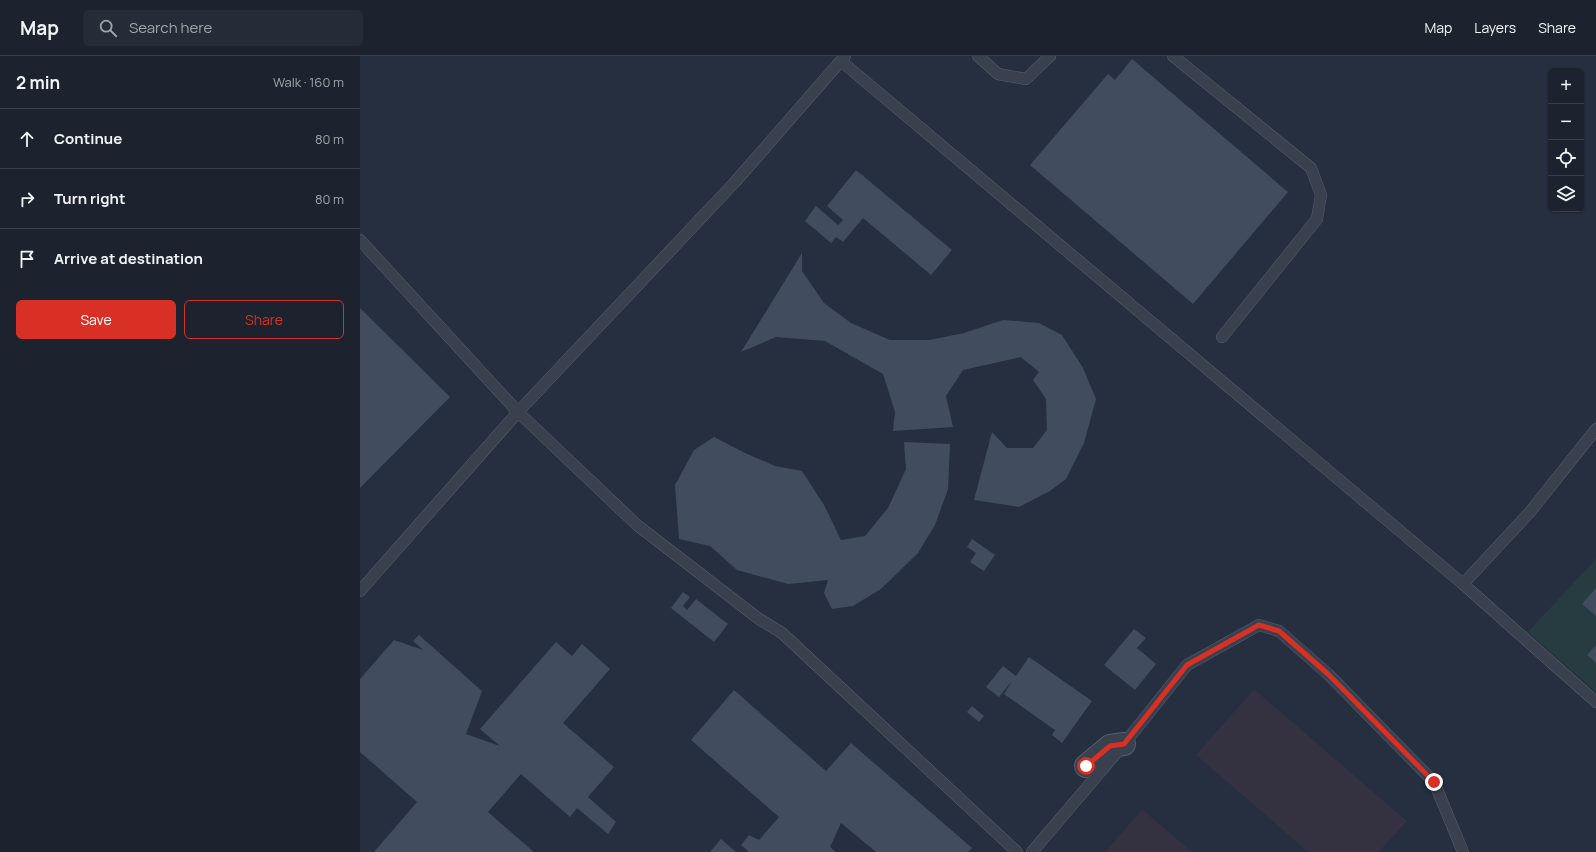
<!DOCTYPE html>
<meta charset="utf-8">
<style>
:root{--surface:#1c232f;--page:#252b37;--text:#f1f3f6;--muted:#a0a4aa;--line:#3a404b;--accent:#d93025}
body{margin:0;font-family:Manrope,sans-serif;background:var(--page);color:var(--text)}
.controls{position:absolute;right:12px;top:12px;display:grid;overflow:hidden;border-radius:6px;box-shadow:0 1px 3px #0004}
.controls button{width:36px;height:36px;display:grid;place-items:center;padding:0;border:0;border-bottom:1px solid var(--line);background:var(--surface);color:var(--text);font:20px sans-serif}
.stop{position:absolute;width:12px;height:12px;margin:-9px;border:3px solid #d93025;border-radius:50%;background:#fff}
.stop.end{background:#d93025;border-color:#fff;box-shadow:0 1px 4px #0008}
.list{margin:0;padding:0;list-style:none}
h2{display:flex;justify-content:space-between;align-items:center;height:52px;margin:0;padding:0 16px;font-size:17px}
h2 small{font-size:13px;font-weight:400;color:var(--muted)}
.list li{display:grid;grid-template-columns:26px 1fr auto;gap:12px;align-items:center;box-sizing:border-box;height:60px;padding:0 16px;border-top:1px solid var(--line)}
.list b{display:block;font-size:15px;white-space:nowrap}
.list em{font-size:13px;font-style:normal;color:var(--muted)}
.actions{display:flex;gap:8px;padding:12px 16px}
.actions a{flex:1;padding:9px 0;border:1px solid var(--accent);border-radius:6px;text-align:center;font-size:14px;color:var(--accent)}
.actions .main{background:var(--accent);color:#fff}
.icon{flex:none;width:22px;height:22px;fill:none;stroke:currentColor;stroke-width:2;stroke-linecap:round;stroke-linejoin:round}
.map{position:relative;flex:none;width:1236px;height:796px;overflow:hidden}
header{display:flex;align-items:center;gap:24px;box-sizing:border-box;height:56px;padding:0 20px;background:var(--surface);border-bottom:1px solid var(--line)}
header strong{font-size:19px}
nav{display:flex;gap:22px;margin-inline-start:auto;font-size:14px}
.search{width:280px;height:36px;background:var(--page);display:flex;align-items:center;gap:10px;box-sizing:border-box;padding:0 14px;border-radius:6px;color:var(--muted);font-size:15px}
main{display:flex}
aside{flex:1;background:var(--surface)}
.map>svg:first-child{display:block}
</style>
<header>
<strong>Map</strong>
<div class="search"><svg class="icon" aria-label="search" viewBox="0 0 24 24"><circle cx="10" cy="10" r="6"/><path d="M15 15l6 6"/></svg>Search here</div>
<nav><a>Map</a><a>Layers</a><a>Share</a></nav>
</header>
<main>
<aside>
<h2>2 min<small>Walk · 160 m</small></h2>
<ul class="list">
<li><svg class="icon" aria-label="ahead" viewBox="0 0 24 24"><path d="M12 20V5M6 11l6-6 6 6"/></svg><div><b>Continue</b></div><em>80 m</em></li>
<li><svg class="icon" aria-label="right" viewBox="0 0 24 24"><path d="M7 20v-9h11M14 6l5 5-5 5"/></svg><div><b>Turn right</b></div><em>80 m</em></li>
<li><svg class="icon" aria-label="arrive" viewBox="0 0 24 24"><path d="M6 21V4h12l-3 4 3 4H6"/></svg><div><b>Arrive at destination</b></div></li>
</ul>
<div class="actions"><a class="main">Save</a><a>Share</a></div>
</aside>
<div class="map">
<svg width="1236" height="796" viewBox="0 0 1236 796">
<rect width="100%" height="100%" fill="#252f3f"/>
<!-- medical -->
<path fill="#343140" d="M894 633 1047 765 1019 796H948L836 699Z
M782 753 832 796H745Z"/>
<!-- green -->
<path fill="#273c40" d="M1236 503V636L1168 576Z"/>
<!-- building -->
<path fill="#414c5f" d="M772 3 928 136 833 248 670 109 748 18 755 24Z
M496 114 592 194 571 219 503 162 483 186 476 181 471 187 445 165 456 150 478 169 483 164 467 150Z
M442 197V215L464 247 491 267 530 284H569L604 277 643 264 679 267 702 279 723 312 736 343 724 387 706 423 690 435 659 451 614 444 632 376 647 392H673L687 374 686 343 673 324 679 316 661 301 603 314 586 340 593 371 533 375 535 356 523 318 465 285 416 281 381 296Z
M0 252 90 341 0 432Z
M354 381 385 397 415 410 442 415 464 449 481 484 505 480 528 452 546 413 544 386 590 388 588 433 575 469 558 497 521 533 493 550 472 553 464 537 468 524 428 528 377 514 350 490 319 483 315 429 334 394Z
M612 483 635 499 624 515 610 506 616 497 607 491Z
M1236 532V560L1222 548Z
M323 536 330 541 323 550 327 554 336 543 368 568 354 586 311 552Z
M774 573 786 582 777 592 796 608 775 634 744 609Z
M59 579 122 635 106 678 140 690 120 673 196 586 212 600 222 588 250 613 203 667 254 711 228 741 256 766 248 778 217 752 210 761 161 718 128 756 174 796H14L57 746 0 696V623L34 584 63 594 53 585Z
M1236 589V607L1227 599Z
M669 601 732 645 702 687 692 679 695 674 644 638 652 625 639 641 626 631 643 610 656 620Z
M374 634 466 715 491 687 612 792 608 796H516L481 767 470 791 476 796H389L381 789 389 779 399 784 419 761 331 684Z
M612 650 624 660 619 666 607 656Z
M361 783 376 796H350Z"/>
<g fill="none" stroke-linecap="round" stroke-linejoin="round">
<!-- lane casing -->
<g stroke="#575f6d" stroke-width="12">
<path id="lane" d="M618 0 638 18 666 23 690 0
M813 0 951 112 961 139 957 163 862 281
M481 5 1103 528 1236 646
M0 184 158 356 277 469 399 563 422 577 657 796
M1103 528 1170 456 1236 373
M0 535 158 356 375 126 485 0
M672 796 764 688 827 609 899 569 919 575 968 618 1074 726 1103 796"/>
</g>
<!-- street casing -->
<g stroke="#575f6d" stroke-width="24">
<path id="street" d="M726 710 750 690 764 688"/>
</g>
<!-- lane -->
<use href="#lane" stroke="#39414f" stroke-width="11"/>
<!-- street -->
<use href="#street" stroke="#39414f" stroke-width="22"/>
</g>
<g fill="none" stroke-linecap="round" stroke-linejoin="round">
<!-- route -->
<path stroke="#d93025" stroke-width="5" d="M726 710 750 690 764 688 827 609 899 569 919 575 968 618 1074 726"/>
</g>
</svg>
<div class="controls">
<button>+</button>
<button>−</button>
<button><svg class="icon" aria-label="locate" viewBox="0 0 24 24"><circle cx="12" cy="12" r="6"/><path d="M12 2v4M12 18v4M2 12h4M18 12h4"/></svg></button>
<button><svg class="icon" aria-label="layers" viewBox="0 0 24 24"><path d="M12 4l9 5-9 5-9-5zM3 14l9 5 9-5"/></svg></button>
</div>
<div class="stop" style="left:726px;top:710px"></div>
<div class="stop end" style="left:1074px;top:726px"></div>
</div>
</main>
